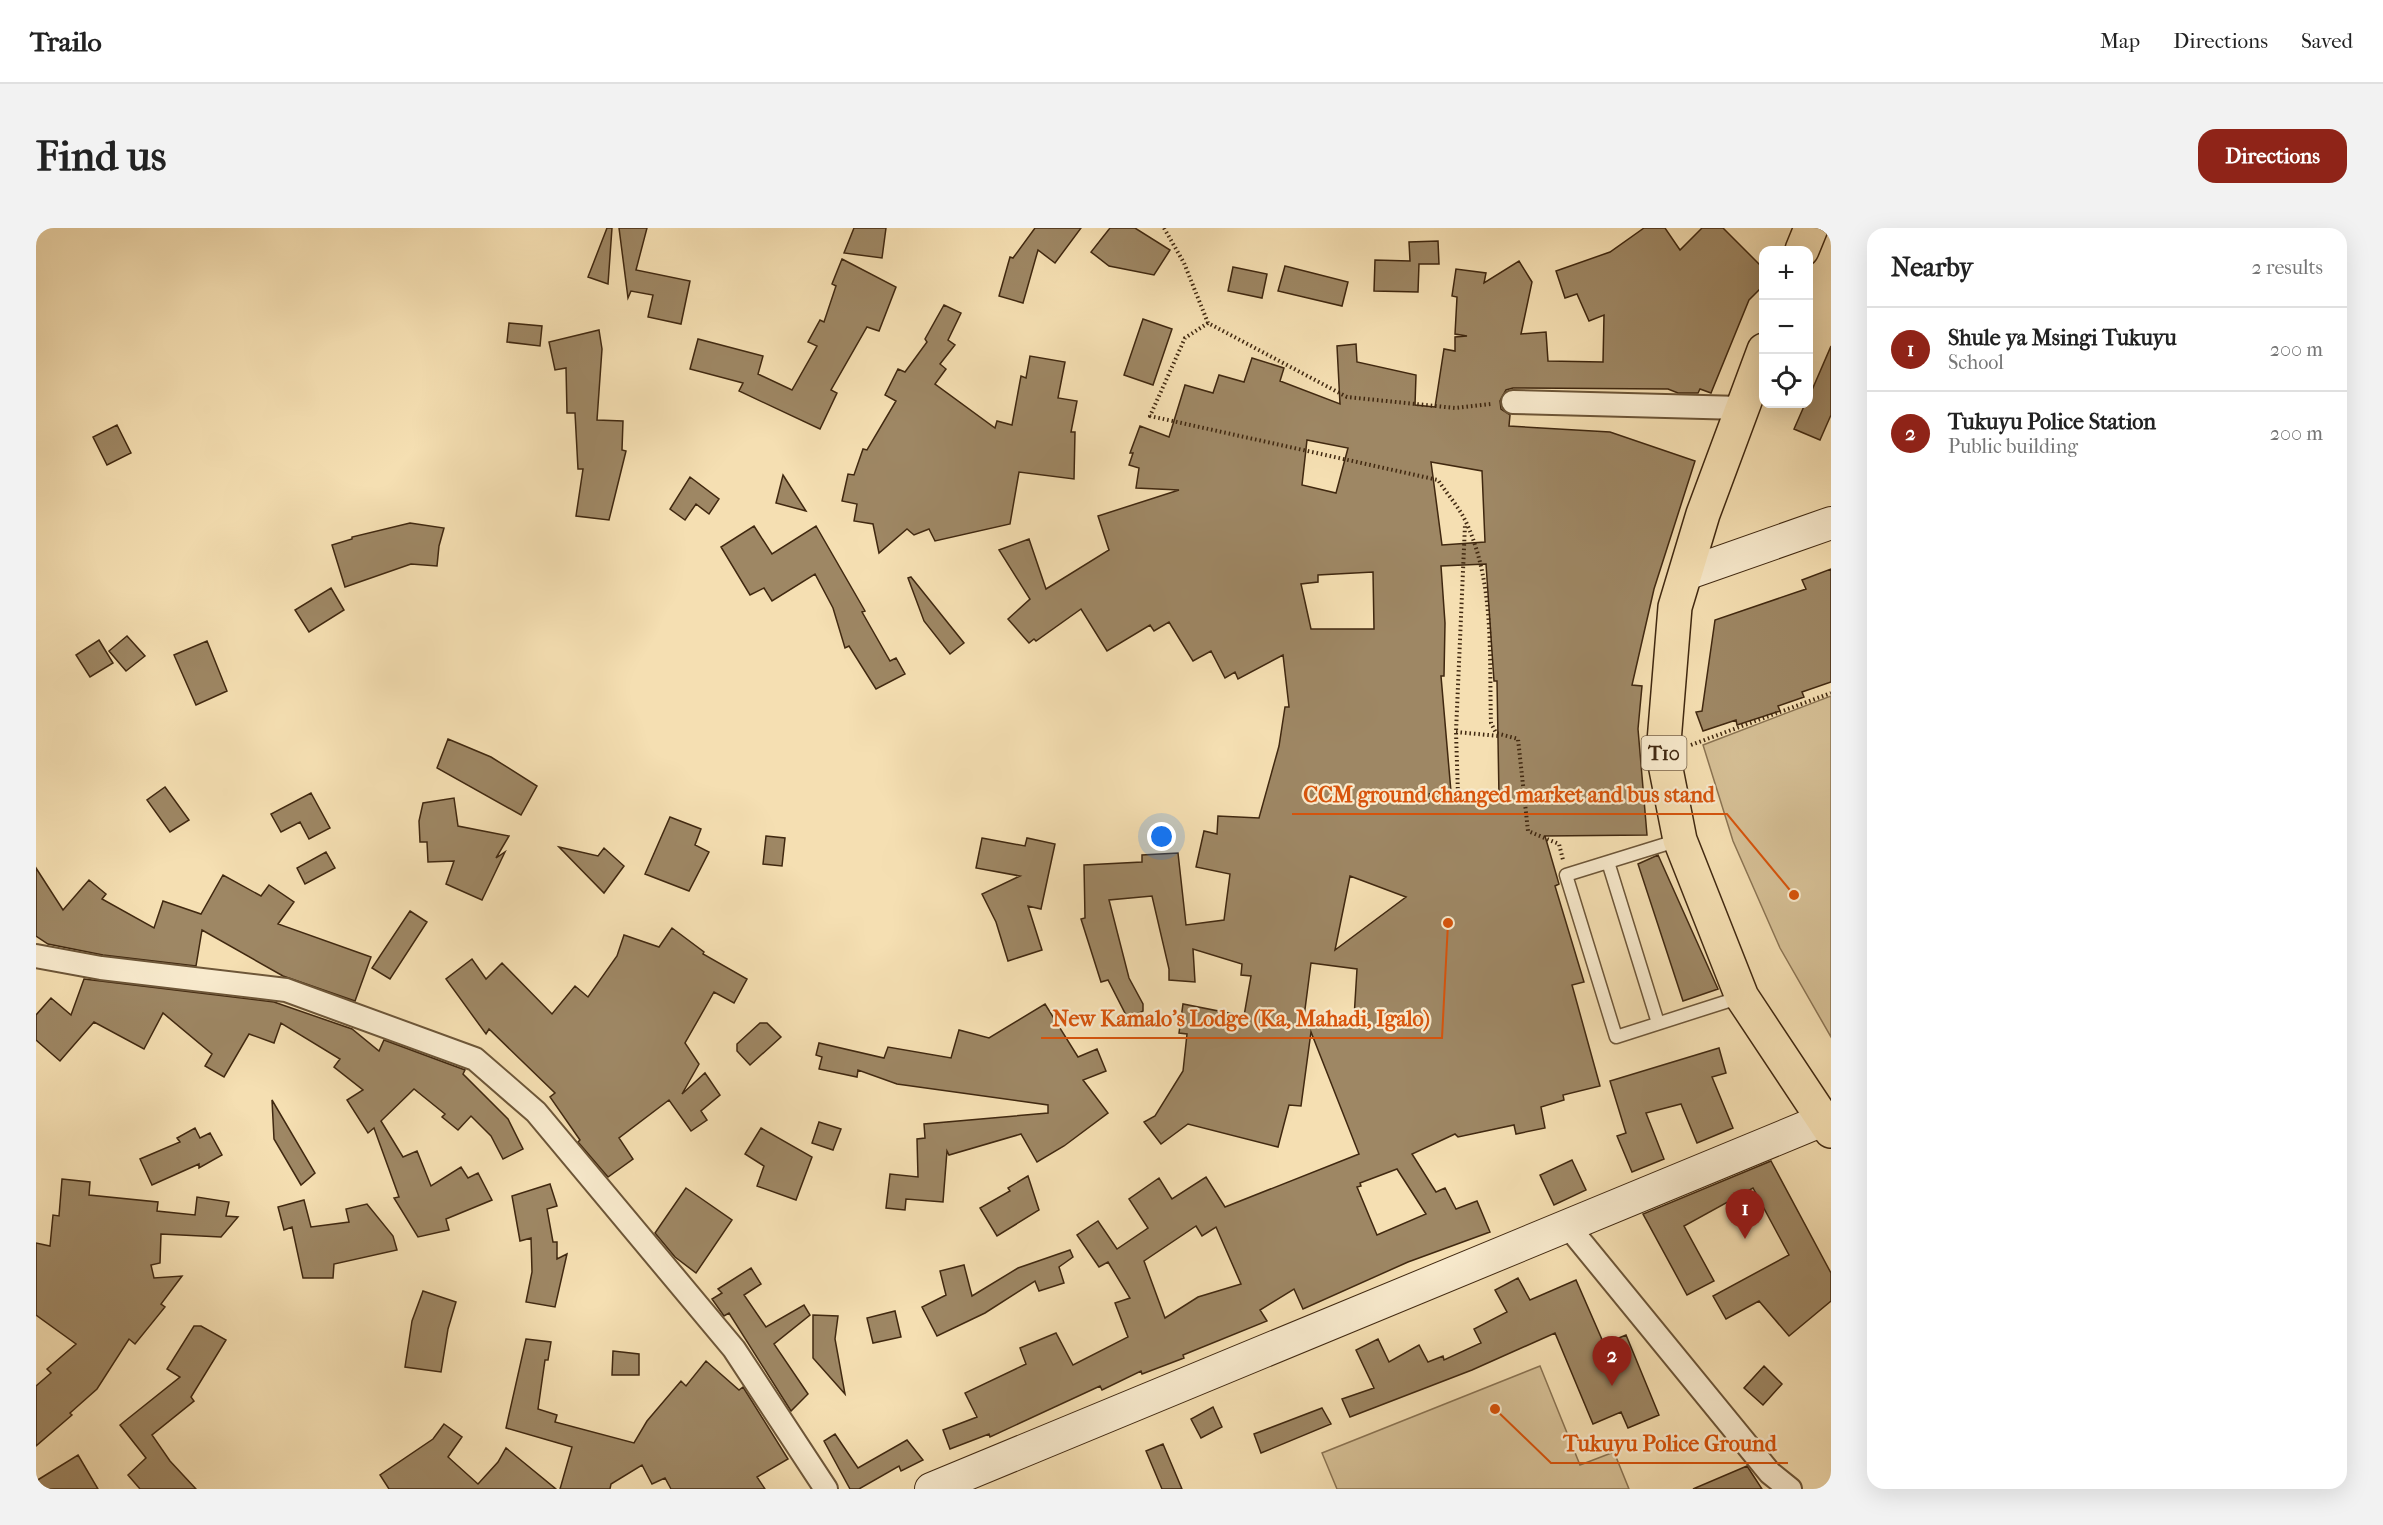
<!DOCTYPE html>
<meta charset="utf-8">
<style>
:root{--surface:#fff;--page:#f2f2f2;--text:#222;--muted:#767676;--line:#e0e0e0;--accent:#8f2418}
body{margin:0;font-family:"IM FELL French Canon",serif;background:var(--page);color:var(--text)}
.controls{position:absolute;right:18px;top:18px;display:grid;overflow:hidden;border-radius:12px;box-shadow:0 6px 24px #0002}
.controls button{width:54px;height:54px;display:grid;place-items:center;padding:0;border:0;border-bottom:2px solid var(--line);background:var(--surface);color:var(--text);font:30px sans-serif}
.you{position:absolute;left:1126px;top:609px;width:21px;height:21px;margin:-15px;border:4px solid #fff;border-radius:50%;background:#1a73e8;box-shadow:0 0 0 9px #1a73e833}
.badge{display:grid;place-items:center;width:39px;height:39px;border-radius:50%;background:var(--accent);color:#fff;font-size:20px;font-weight:700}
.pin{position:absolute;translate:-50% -50px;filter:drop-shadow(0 2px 3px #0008)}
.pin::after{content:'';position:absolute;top:32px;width:21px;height:18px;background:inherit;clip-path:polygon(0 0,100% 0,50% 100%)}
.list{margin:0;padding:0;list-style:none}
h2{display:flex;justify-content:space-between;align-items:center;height:78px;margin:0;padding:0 24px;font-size:26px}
h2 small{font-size:20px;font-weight:400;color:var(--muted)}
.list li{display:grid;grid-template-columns:39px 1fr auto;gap:18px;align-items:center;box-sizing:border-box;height:84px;padding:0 24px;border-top:2px solid var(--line)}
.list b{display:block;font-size:22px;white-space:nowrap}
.list p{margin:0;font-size:20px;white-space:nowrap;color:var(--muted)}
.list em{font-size:20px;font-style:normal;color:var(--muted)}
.icon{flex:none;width:33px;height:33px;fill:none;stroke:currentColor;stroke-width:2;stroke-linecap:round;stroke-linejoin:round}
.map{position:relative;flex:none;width:1795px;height:1261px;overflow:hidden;border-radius:18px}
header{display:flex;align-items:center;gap:36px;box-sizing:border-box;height:84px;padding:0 30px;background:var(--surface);border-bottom:2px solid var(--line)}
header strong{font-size:28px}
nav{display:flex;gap:33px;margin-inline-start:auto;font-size:21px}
.intro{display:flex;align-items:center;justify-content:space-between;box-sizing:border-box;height:144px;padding:0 36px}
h1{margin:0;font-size:42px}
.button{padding:15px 27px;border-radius:18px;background:var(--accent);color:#fff;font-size:21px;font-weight:700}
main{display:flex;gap:36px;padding:0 36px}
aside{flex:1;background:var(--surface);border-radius:18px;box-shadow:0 6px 24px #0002}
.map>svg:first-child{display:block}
</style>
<header>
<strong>Trailo</strong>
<nav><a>Map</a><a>Directions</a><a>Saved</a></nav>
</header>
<div class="intro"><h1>Find us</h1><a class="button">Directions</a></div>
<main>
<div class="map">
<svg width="1795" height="1261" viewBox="0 0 1795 1261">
<rect width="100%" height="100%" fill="#f5dfb2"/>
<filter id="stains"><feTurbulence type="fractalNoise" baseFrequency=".00333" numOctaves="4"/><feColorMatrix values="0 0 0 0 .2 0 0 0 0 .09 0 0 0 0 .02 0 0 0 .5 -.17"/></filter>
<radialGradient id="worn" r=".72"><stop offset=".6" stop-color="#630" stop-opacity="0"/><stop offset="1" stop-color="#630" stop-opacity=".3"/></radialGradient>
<!-- green -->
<path fill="#d6c096" stroke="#8b7453" stroke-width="1.5" d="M1795 468V809L1744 720 1697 613 1667 517Z
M1504 1138 1544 1237 1578 1224 1593 1261H1301L1286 1225Z"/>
<!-- building -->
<path fill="#9e8764" stroke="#402810" stroke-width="1.5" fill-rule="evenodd" d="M571 0H576L572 56 552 49Z
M583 0H611L600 42 654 53 645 96 612 89 617 67 595 63 592 70Z
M818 0H850L846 30 808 25Z
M999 0H1045L1019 35 1002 22 987 75 963 68 974 29 977 30Z
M1074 0H1099L1134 22 1118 47 1073 38 1055 24Z
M1608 0H1629L1644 22 1666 0H1687L1728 41V57L1713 72 1675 165 1664 161 1662 165H1642L1632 161 1477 160 1470 162 1464 173 1465 181 1474 187 1473 198 1574 204 1659 233 1618 361 1596 457 1606 458 1602 501 1611 607 1509 608 1523 656 1519 658 1548 754 1536 757 1564 858 1527 867 1528 872 1505 879 1509 900 1480 906 1478 897 1422 909 1419 906 1376 926 1400 964 1409 960 1420 981 1441 973 1454 1004 1372 1034 1267 1081 1258 1061 1224 1082 1231 1093 1147 1127 1148 1130 1106 1146 1105 1143 1066 1162 1064 1158 954 1209 953 1206 914 1221 907 1202 941 1189 929 1165 990 1136 984 1120 1020 1105 1037 1137 1092 1109 1079 1075 1094 1070 1072 1034 1063 1039 1041 1007 1062 993 1081 1021 1112 1000 1093 971 1123 950 1136 971 1170 949 1189 979 1323 926 1275 804 1265 878 1253 877 1242 919 1152 896 1125 916 1108 894 1119 888 1147 843 1151 806 1143 805 1147 776 1208 788 1215 748 1205 747 1206 736 1157 721 1159 754 1133 752V741L1116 668 1073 672 1093 750 1107 776V783L1092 791 1072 752 1065 754 1045 691 1049 690 1048 637 1106 634V627L1142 625 1150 697 1188 692 1194 646 1160 639 1168 603 1181 606 1182 588 1223 590 1243 518 1249 479H1253L1247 427 1202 451 1199 444 1189 450 1175 423 1157 433 1133 394 1118 403 1114 397 1071 423 1045 381 1000 413 998 411 993 415 972 391 994 371 963 322 993 311 1010 361 1073 322 1062 288 1143 262 1100 260 1103 240 1093 237 1097 225H1094L1104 198 1133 209 1149 157 1177 165 1183 147 1208 154 1216 130 1248 140 1244 153 1304 176 1301 118 1320 116 1321 134 1380 147 1379 177 1399 179 1408 121 1419 123V109L1431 108 1419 106 1421 69 1416 68 1420 41 1450 45 1448 55 1483 33 1496 54 1485 106 1510 104 1512 133 1567 134 1568 87 1553 93 1541 66 1529 70 1520 43 1574 24ZM1271 212 1312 220 1300 265 1266 257ZM1395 234 1446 243 1449 314 1406 317ZM1450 336 1458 453H1461L1463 569 1415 564 1405 448H1408L1409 395 1405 338ZM1337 344 1338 401H1275L1265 356 1282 354V347ZM1314 648 1370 669 1299 722ZM1275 735 1321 741 1318 790 1268 789ZM1361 941 1390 986 1341 1007 1321 959 1325 958 1324 955ZM1160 998 1166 1008 1180 999 1205 1056 1162 1069 1129 1090 1108 1033Z
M1402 13 1403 36H1383L1382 64 1338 63 1339 32 1374 33 1373 14Z
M806 31 860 59 843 103 831 99 795 162 801 165 784 201 703 163 707 155 654 141 662 111 727 128 722 146 756 162 781 118 772 114 784 92 788 94 800 58 796 56Z
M1249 38 1312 54 1306 78 1242 63Z
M1197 39 1231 46 1226 70 1192 63Z
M908 77 925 85 912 112 919 117 904 136 910 141 899 156 959 200 961 193 976 197 985 148 990 150 994 128 1029 134 1022 170 1041 173 1035 204H1039L1038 251 983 244 974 296 899 313 893 301 878 307 871 301 843 325 837 296 818 293 821 276 806 273 812 246 818 247 827 221 831 222 860 173 849 167 862 141 869 144 891 114 889 111Z
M1107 91 1136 101 1117 157 1088 147Z
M473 95 506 98 504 118 471 114Z
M563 102 566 121 561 192 587 193 586 222 590 223 573 292 540 288 547 241H542L539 185H531L530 140 519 142 513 114Z
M1795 118V187L1784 212 1758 201 1769 176H1773V169Z
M81 197 95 225 71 237 57 209Z
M747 247 770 283 740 275Z
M654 249 683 271 673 286 660 276 649 292 634 281Z
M374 295 408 300 403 318 401 338 375 336 309 359 296 317 316 311V309Z
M718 298 736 326 780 298 829 383 826 384 854 433 860 430 869 446 840 461 813 418 809 420 797 380 779 346 736 373 728 360 714 367 685 319Z
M1795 341V454L1766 464 1768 469 1742 478 1744 483 1701 497 1700 492 1667 503 1660 484 1666 483 1679 392 1770 361 1766 352Z
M875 349 928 415 914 426 888 393 872 350Z
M295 360 308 382 273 404 259 382Z
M91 408 109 428 90 443 73 423Z
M63 412 77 435 54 449 40 427Z
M171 413 191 463 160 477 138 427Z
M412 511 455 529 501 558 485 587 401 540Z
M129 559 153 592 134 604 111 572Z
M275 565 294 600 273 611 264 594 245 604 235 586Z
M418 570 422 598 473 608 460 630 469 624 446 672 410 656 418 633 392 634 391 614H384L383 593 387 575Z
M634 589 665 601 659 617 673 624 653 663 609 646Z
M730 608 749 610 746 638 727 636Z
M946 610 989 618 991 610 1019 616 1005 681 992 678 1006 722 972 733 960 694 946 666 984 648 940 640Z
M523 619 562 628 568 620 588 638 568 665Z
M290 624 299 640 269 656 261 640Z
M1622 627 1682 761 1647 773 1602 636Z
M0 640 27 682 53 652 70 666 66 671 118 700 127 673 165 686 187 647 225 668 233 657 258 674 242 696 335 729 319 773 247 748 166 702 160 738 67 727 12 716 0 708Z
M374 683 391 694 354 751 336 740Z
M636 700 668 724 667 726 711 751 698 775 678 764 649 815 663 836 646 866 669 845 684 867 665 883 671 892 655 903 633 872 583 910 597 931 572 949 542 914 544 912 514 869 519 865 453 801 450 806 410 751 436 731 450 751 466 735 516 786 539 758 552 769 581 728 588 707 623 719Z
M48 751 238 774 316 801 343 823 348 812 429 842 427 846 472 891 487 921 467 931 455 908 435 888 422 902 406 889 409 886 378 861 345 893 367 929 381 923 395 958 425 939 432 950 442 945 456 972 410 991 413 1002 382 1009 358 970 363 969 338 900 332 905 311 872 327 862 298 839 304 831 245 795 238 815 213 806 188 849 169 838 176 826 127 785 108 821 58 794 24 833 0 812V787L15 770 35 787Z
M1009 776 1042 829 1061 821 1070 843 1047 852 1072 885 1028 918 1001 934 985 906 913 927 911 923 907 974 870 971 869 982 850 980 854 946 882 949 881 911 889 910 888 896 1012 885V877L861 856 822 842 821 849 783 841 786 829 780 827 783 815 848 830 852 819 915 830 923 802 953 810Z
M724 795H731L745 809 714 837 701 823V816Z
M1683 820 1690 845 1676 849 1697 900 1661 915 1645 876 1610 885 1628 931 1596 944 1581 908 1590 905 1574 853Z
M236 872 279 945 265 957 238 911Z
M783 894 805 901 797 922 776 915Z
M159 900 164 910 174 905 186 927 163 940V936L116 957 104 931 144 914 141 910Z
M725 900 776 929 760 972 721 958 728 938 709 926Z
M1536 932 1550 962 1518 977 1504 947Z
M1735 933 1795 1045V1073L1753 1108 1723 1073 1690 1091 1677 1068 1753 1027 1717 960 1648 998 1678 1053 1651 1067 1607 986Z
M992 948 1003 982 961 1008 944 980 974 963 972 960Z
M26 951 54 954 53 967 122 974 121 983 159 987 161 969 193 974 190 988 202 989 185 1009 125 1006 124 1035 115 1037 118 1050 146 1048 125 1076 129 1079 99 1116 93 1111 61 1161 34 1185 36 1187 0 1218V1158L15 1145 11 1141 40 1116 0 1087V1015L14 1018 17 987 23 988Z
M514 956 521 978 511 981 517 1014H521V1031L531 1026 519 1079 490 1074 496 1044 495 1010 484 1013 476 968Z
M650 960 696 992 660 1045 639 1029 619 1005Z
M268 972 275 999 313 994 310 981 331 976 357 1008 361 1022 298 1036 297 1050H267L256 999 248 1002 242 979Z
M1034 1022 1037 1029 1023 1039 1028 1055 1003 1063 999 1053 949 1085 901 1108 886 1079 910 1067 904 1043 928 1037 936 1068 982 1040Z
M715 1040 725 1056 708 1067 730 1099 768 1077 774 1087 738 1116 772 1166 755 1183 693 1085 688 1088 676 1071 686 1065 682 1061Z
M1482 1050 1494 1072 1540 1052 1568 1116 1590 1107 1623 1187 1592 1200 1585 1184 1557 1196 1519 1105 1436 1142 1314 1189 1306 1171 1338 1160 1320 1122 1342 1111 1353 1134 1383 1117 1392 1134 1407 1128 1408 1132 1445 1115 1438 1101 1471 1084 1459 1062Z
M387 1063 420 1074 412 1101 405 1144 369 1139 376 1093Z
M859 1083 865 1109 837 1115 831 1090Z
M777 1087 802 1088 799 1111 809 1166 777 1130Z
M158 1098H165L190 1112 155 1169 158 1173 116 1207 134 1233 160 1261H104L92 1247 110 1230 84 1197 144 1149 131 1141Z
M490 1111 515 1114 512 1132H509L502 1181 521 1187 519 1194 598 1215 611 1193 645 1153 650 1158 670 1133 703 1162 707 1159 752 1231 721 1249 729 1261H635L629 1250 616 1256 606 1237 575 1256 574 1261H524L536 1219 470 1200Z
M577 1123 603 1126V1147H576Z
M1728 1138 1746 1156 1727 1177 1708 1160Z
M1177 1179 1186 1199 1165 1210 1155 1191Z
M1286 1180 1295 1196 1225 1225 1218 1206Z
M408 1196 426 1209 412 1229 442 1256 462 1234 470 1220 520 1261H353L344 1247 397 1211Z
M799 1206 822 1240 871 1212 887 1232 865 1243 863 1238 823 1261H814L788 1213Z
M1127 1216 1146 1261H1126L1110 1223Z
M42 1227 62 1261H0V1253Z
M1711 1238 1726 1261H1657Z"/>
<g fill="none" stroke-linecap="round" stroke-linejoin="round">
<!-- lane casing -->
<g stroke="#6d5638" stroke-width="15">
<path id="lane" d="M1643 612 1530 647 1580 809 1705 769
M1572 634 1622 795"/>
</g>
<!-- street casing -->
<g stroke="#6d5638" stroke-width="26">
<path id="street" d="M1477 174 1705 180
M0 728 65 740 250 762 439 831 500 884 698 1121 790 1261
M1531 997 1734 1245 1754 1261"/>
</g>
<!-- secondary casing -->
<g stroke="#402810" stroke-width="34">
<path id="secondary" d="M1650 346 1795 295
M895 1261 1787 892"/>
</g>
<!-- highway casing -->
<g stroke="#402810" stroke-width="36">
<path id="highway" d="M1766 22 1775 0
M1728 122 1667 286 1639 379 1627 526 1644 612 1706 769 1795 903"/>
</g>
<!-- path -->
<path stroke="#402810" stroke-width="4" stroke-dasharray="1.5 3" stroke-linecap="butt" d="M1128 0 1148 35 1172 95 1311 169 1419 180 1455 176
M1172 95 1149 110 1114 188 1402 252C1411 266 1423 279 1430 294 1459 356 1453 429 1455 495L1460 505 1482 511 1492 603 1523 616 1527 632
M1420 504 1463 508
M1655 517 1795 465
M1379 567H1422L1420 504 1429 297"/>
<!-- lane -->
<use href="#lane" stroke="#f8eacd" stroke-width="12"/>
<!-- street -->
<use href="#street" stroke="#f8eacd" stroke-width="22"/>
<!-- secondary -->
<use href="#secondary" stroke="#f8eacd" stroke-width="32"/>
<!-- highway -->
<use href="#highway" stroke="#f5dfb2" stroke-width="33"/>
</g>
<g text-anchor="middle" stroke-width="4.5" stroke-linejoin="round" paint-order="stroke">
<!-- shield labels -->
<rect fill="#f8eacd" stroke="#776249" stroke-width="1.5" x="1605.5" y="508" width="45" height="34" rx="4.5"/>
<g font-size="20" font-weight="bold" fill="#402810">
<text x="1628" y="532">T10</text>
</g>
</g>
<!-- callouts -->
<path fill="none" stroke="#d7540c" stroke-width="2" d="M1758 667L1691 586H1256M1412 695L1406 810H1005M1459 1181L1515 1235H1752"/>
<g fill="#d7540c" stroke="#f8eacd" stroke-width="2">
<circle cx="1758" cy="667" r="6"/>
<circle cx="1412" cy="695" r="6"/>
<circle cx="1459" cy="1181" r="6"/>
</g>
<g font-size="22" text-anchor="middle" font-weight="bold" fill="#d7540c" stroke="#f8eacd" stroke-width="4.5" stroke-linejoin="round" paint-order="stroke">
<text x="1473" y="574">CCM ground changed market and bus stand</text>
<text x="1205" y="798">New Kamalo's Lodge (Ka, Mahadi, Igalo)</text>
<text x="1634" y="1223">Tukuyu Police Ground</text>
</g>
<rect width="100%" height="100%" filter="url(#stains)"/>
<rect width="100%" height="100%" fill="url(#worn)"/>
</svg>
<div class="controls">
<button>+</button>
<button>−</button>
<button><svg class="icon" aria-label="locate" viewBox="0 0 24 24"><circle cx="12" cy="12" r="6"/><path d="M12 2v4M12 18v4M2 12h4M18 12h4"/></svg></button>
</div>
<div class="you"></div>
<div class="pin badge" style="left:1709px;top:1011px">1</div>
<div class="pin badge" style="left:1576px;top:1158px">2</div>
</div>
<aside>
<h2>Nearby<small>2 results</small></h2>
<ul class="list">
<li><span class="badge">1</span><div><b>Shule ya Msingi Tukuyu</b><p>School</p></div><em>200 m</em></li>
<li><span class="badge">2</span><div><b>Tukuyu Police Station</b><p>Public building</p></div><em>200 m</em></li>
</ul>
</aside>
</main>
